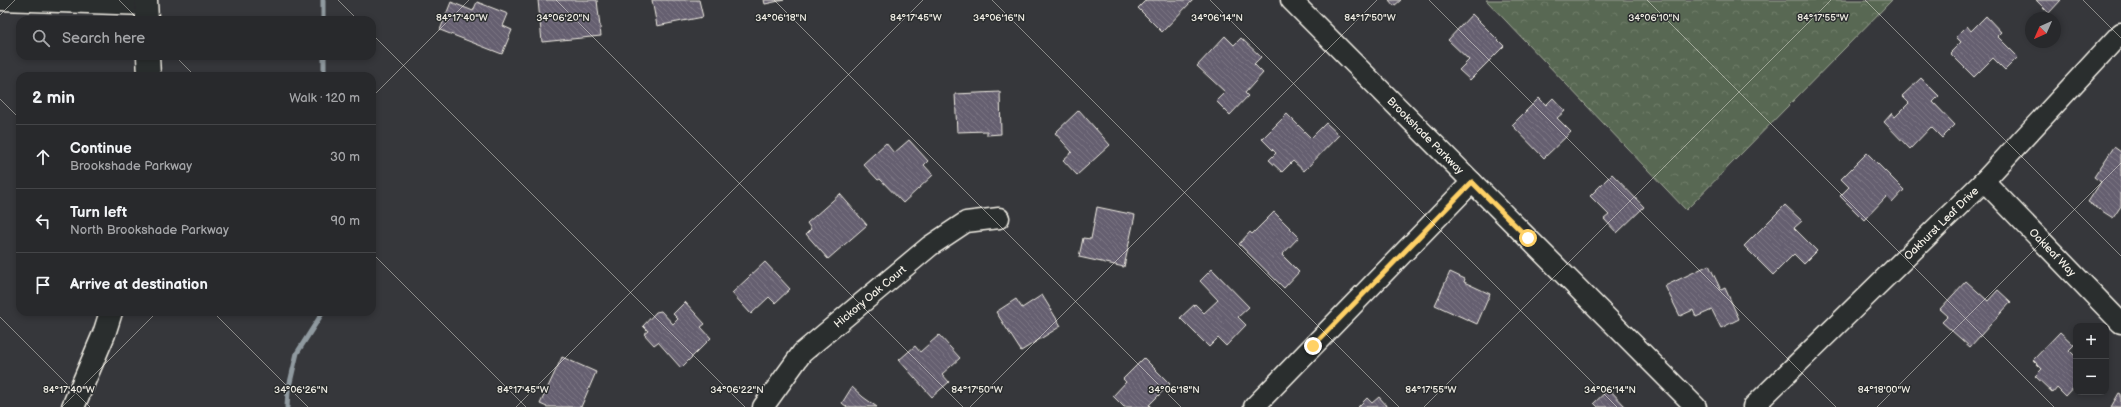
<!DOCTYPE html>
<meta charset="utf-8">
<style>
:root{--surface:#28292c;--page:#343538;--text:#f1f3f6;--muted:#a5a6a9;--line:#444548}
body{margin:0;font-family:"Balsamiq Sans",sans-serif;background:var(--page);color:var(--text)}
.controls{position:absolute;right:12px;bottom:12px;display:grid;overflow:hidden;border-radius:8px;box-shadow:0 2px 6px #0003}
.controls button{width:36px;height:36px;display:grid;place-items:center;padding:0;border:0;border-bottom:1px solid var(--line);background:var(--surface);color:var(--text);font:20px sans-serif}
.compass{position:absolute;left:2025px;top:12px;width:36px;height:36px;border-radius:50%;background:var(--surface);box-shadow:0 2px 6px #0003;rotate:225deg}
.stop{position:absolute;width:12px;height:12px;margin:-9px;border:3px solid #ffd166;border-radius:50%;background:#fff}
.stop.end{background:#ffd166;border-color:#fff;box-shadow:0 1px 4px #0008}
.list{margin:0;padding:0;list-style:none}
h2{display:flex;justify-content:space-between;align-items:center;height:52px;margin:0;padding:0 16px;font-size:17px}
h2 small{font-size:13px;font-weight:400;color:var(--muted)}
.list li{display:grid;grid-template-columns:26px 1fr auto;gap:12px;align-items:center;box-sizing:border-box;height:64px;padding:0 16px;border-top:1px solid var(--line)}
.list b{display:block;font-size:15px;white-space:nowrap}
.list p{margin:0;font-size:13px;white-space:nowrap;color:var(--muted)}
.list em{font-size:13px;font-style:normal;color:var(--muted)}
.icon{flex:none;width:22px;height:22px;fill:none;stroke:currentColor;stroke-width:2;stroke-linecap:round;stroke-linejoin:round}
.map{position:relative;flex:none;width:2121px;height:407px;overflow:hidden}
.search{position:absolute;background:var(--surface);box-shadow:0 2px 6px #0003;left:16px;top:16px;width:360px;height:44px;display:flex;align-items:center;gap:10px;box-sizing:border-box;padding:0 14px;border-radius:12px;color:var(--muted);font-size:15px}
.panel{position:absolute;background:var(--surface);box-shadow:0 2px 6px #0003;left:16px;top:72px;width:360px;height:244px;border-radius:12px}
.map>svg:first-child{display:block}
</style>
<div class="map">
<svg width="2121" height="407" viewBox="0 0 2121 407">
<defs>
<pattern id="forest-crowns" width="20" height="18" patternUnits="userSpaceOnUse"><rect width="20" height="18" fill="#586852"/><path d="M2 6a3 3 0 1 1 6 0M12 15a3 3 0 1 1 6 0" fill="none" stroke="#717e6b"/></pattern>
<pattern id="building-back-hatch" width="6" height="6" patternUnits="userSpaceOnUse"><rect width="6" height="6" fill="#655e6f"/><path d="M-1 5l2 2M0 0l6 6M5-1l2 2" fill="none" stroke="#7c7684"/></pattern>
</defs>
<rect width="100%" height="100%" fill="#36373b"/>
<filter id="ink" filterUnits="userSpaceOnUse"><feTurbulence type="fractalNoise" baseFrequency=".025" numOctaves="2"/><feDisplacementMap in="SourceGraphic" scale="8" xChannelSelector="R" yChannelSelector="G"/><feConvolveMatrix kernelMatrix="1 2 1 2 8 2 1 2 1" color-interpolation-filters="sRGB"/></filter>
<g filter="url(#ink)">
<!-- forest -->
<path fill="url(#forest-crowns)" stroke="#a6ac9d" d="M1486 0H1892L1686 210Z"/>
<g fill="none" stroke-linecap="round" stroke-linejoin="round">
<!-- stream -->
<path stroke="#909aa0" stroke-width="5" d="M323 20V0
M324 56V76
M287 407 288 391 297 353 323 312"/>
</g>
<!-- building -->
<path fill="url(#building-back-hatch)" stroke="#f4f1e8" d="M538 0H597L601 36 542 42Z
M652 0H699L703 17 657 26Z
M764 0H784L765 4Z
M1146 0H1193L1162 32 1138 8Z
M1389 0H1401L1394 6Z
M2036 0H2061L2049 13Z
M451 2 473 11 477 2 508 14 503 26 512 30 502 54 440 30Z
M1472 14 1504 46 1470 80 1459 70 1469 60 1448 40Z
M1986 16 2001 32 1997 36 2018 57 2005 70 1993 58 1974 77 1950 53 1961 42 1956 37 1967 26 1971 31Z
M1225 36 1234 45 1241 38 1261 57 1254 64 1263 73 1245 93 1248 96 1230 115 1216 101 1225 92 1197 66Z
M1921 78 1939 96 1933 102 1955 125 1942 138 1931 127 1910 149 1884 122 1892 113 1895 117 1909 103 1902 96Z
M1000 92 1001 134 987 135V131L957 132 955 94Z
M1539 98 1546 105 1553 98 1565 111 1557 118 1571 132 1544 158 1512 125Z
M1079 110 1110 145 1077 175 1063 160 1072 152 1055 133Z
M1287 114 1311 138 1326 123 1339 135 1304 171 1293 161 1282 172 1269 160 1276 153 1262 139Z
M909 140 928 161 924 165 933 175 903 203 880 179 878 180 863 164 886 143 894 153Z
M2114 147 2121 152V206L2113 218 2088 202 2101 182 2094 177Z
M1867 153 1904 190 1892 203 1886 197 1864 220 1840 196 1849 187 1841 179Z
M1612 174 1644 207 1617 233 1604 219 1609 215 1590 196Z
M840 194 867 225 828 259 806 234 811 229 807 223Z
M1785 205 1802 221 1794 228 1817 251 1804 264 1794 254 1773 275 1744 246Z
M1097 207 1135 215 1124 267 1079 257 1083 238 1091 239Z
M1274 212 1299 237 1282 255 1299 272 1284 288 1239 244 1250 232 1252 234Z
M765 262 790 289 775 303 769 297 751 314 732 293Z
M1709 265 1721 290 1725 288 1739 319 1721 328 1712 310 1696 317 1693 310 1680 316 1665 286Z
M1212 269 1249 307 1238 317 1246 325 1226 346 1218 338 1209 347 1180 318 1195 304 1204 313 1218 300 1200 281Z
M1450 272 1465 279 1464 282 1490 294 1477 324 1435 305Z
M1966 281 1988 301 1998 290 2011 302 1970 347 1942 322 1948 316 1940 309Z
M1042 295 1061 326 1021 351 996 312 1016 299 1022 308Z
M685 302 705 324 701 327 711 338 681 368 658 342 654 345 644 334 648 331 643 326 656 312 661 311 673 324 678 319 673 314Z
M2060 332 2074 345 2069 350 2076 357V384L2065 396 2057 388 2053 393 2035 376 2042 369 2033 360Z
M939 335 960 358 942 374 949 382 932 397 899 360 915 346 920 352Z
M562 357 596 372 581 407H547L540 404Z
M1144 358 1170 384 1149 405 1151 407H1124L1113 396 1126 382 1123 379Z
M852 387 863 397 877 407H847L842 403Z
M1609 389 1626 407H1598L1594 403Z
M2119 393 2121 394V407H2111Z
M1379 397 1388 407H1358L1367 398 1372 403Z"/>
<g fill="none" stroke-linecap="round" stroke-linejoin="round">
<!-- minor casing -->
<g stroke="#f4f1e8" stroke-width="23">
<g id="minor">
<path d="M1 0 146 5"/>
<path id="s1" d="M1291 0 1696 407"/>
<path id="s2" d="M1984 181 2121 323"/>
<path id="s3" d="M763 407 802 353 930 246 966 222 999 218"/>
<path d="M1254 407 1472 182"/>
<path id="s4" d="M1753 407 1984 181 2121 33"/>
</g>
</g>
<!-- tertiary casing -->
<g stroke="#f4f1e8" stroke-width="25">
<path id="tertiary" d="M146 0 147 20
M148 56 149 76
M73 407 104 334 111 312"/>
</g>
<!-- minor -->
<use href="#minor" stroke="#2a2d2e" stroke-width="20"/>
<!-- tertiary -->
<use href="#tertiary" stroke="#2a2d2e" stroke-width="22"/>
</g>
</g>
<g fill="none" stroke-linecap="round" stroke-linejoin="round" filter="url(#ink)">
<!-- route -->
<path stroke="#ffd166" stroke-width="5" d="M1313 346 1472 182 1528 238"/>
</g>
<!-- ticks -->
<path fill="none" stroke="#f4f1e8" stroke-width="1" stroke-opacity="0.45" d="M119 0 139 20M338 0 358 20M556 0 963 407M774 0 1181 407M992 0 1399 407M1210 0 1617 407M1429 0 1836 407M1647 0 2054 407M1865 0 2121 256M2083 0 2121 38M0 15 15 0M372 34 745 407M175 56 195 76M372 97 469 0M0 99 20 119M372 253 526 407M213 312 308 407M0 317 90 407M62 407 157 312M516 407 923 0M970 407 1377 0M1424 407 1831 0M1877 407 2121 163"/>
<g text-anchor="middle" stroke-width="3" stroke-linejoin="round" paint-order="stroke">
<!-- street labels -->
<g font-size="11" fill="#f4f1e8" stroke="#2a2d2e">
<text dy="4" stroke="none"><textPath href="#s1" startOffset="191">Brookshade Parkway</textPath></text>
<text dy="4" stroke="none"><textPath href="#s4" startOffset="263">Oakhurst Leaf Drive</textPath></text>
<text dy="4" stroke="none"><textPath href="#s2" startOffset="99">Oakleaf Way</textPath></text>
<text dy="4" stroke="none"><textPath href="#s3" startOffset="155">Hickory Oak Court</textPath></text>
</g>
</g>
<g font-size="10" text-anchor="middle" fill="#f4f1e8" stroke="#2a2d2e" stroke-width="3" stroke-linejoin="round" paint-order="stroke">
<text x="462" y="21">84°17'40"W</text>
<text x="563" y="21">34°06'20"N</text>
<text x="781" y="21">34°06'18"N</text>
<text x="916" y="21">84°17'45"W</text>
<text x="999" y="21">34°06'16"N</text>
<text x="1217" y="21">34°06'14"N</text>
<text x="1370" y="21">84°17'50"W</text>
<text x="1654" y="21">34°06'10"N</text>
<text x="1823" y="21">84°17'55"W</text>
<text x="69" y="393">84°17'40"W</text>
<text x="301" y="393">34°06'26"N</text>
<text x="523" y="393">84°17'45"W</text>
<text x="737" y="393">34°06'22"N</text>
<text x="977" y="393">84°17'50"W</text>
<text x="1174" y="393">34°06'18"N</text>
<text x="1431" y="393">84°17'55"W</text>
<text x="1610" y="393">34°06'14"N</text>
<text x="1884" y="393">84°18'00"W</text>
</g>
</svg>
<div class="controls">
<button>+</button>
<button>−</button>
</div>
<svg class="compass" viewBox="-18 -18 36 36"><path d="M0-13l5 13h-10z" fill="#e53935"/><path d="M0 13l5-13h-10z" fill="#a5a6a9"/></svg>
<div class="stop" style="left:1528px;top:238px"></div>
<div class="stop end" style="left:1313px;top:346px"></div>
<div class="search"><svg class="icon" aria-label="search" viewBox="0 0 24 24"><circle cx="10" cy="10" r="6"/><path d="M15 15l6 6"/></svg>Search here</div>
<section class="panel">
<h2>2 min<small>Walk · 120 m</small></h2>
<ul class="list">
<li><svg class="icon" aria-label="ahead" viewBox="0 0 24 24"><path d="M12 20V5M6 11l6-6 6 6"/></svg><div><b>Continue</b><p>Brookshade Parkway</p></div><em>30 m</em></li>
<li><svg class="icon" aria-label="left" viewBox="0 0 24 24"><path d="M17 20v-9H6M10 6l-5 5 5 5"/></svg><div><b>Turn left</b><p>North Brookshade Parkway</p></div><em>90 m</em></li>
<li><svg class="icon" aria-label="arrive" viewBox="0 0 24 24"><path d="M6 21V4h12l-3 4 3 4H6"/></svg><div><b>Arrive at destination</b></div></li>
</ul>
</section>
</div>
